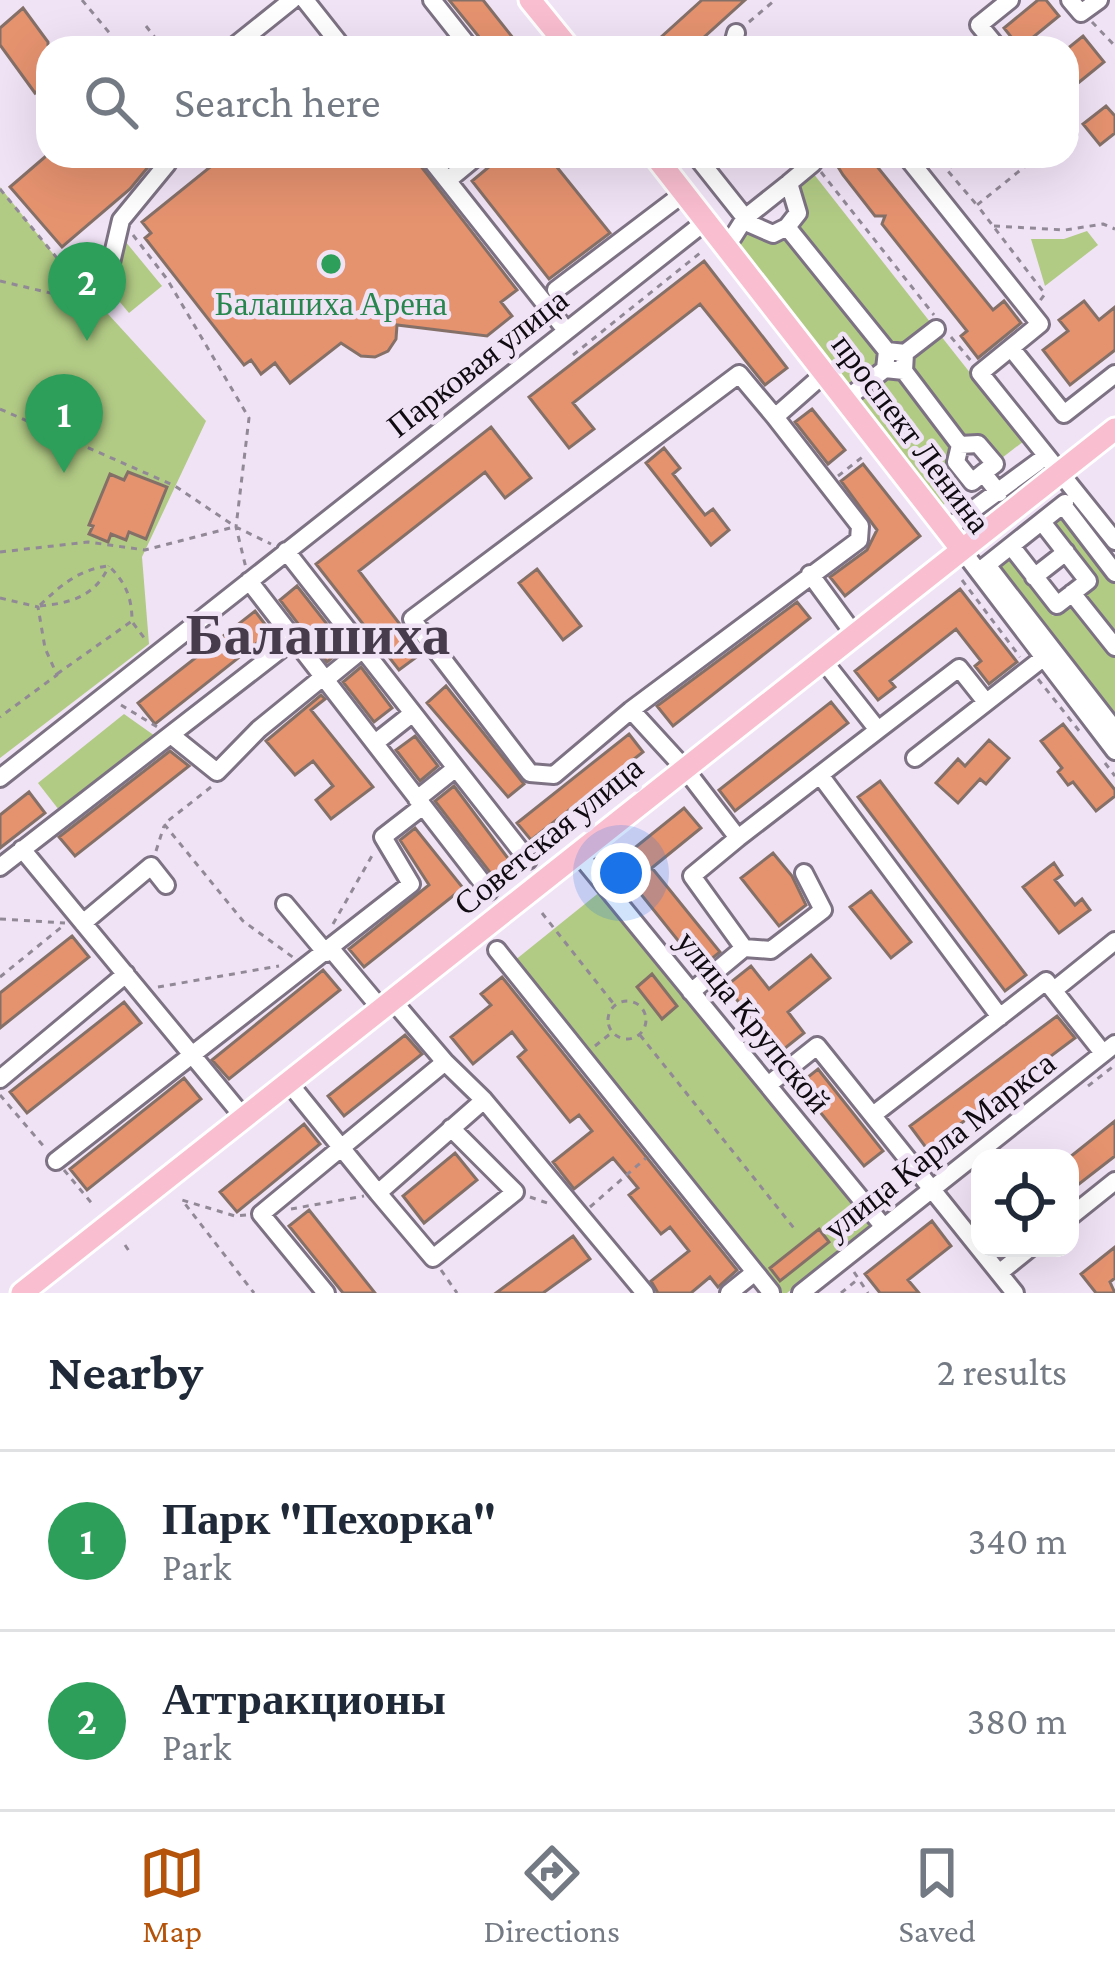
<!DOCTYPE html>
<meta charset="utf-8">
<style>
:root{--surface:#fff;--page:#f2f2f3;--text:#1f2937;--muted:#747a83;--line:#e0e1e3;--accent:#b45309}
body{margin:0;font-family:"Crimson Pro",serif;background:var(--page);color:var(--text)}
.controls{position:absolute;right:36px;bottom:36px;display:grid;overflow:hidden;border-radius:24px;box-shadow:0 12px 48px #0002}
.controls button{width:108px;height:108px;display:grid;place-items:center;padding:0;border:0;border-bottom:3px solid var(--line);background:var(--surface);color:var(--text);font:60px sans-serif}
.you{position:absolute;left:621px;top:873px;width:42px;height:42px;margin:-30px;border:9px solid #fff;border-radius:50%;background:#1a73e8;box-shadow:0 0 0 18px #1a73e833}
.badge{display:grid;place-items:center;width:78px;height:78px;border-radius:50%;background:var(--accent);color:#fff;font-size:39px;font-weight:700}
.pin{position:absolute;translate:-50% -99px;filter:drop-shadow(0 3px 6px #0008)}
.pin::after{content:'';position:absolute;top:63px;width:42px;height:36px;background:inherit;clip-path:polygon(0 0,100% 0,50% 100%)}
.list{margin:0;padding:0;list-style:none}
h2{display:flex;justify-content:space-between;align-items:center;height:156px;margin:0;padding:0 48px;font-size:51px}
h2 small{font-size:39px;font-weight:400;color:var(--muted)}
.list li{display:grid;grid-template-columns:78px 1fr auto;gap:36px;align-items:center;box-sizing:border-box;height:180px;padding:0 48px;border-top:3px solid var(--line)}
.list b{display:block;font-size:45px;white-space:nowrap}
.list p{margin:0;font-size:39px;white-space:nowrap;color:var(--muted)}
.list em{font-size:39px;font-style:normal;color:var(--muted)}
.icon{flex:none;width:66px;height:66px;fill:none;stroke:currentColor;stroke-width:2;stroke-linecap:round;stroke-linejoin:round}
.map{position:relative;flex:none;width:1115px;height:1293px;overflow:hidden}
.search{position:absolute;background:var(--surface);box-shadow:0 12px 48px #0002;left:36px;right:36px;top:36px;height:132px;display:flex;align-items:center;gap:30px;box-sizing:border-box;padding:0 42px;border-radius:36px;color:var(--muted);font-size:45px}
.sheet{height:516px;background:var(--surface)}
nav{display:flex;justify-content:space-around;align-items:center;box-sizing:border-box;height:168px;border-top:3px solid var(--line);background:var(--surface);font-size:33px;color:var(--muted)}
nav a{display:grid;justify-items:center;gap:6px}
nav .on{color:var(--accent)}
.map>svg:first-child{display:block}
</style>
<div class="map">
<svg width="1115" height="1293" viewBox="0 0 1115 1293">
<rect width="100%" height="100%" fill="#f0e3f6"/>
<!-- green -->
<path fill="#b1ca84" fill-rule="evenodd" d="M813 173 934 327 907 348 888 345 796 230C808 214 806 202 799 184Z
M0 187 54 255 206 421 142 557 149 644 0 758ZM128 472 166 487 126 540 111 534H90V524L110 474 124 480Z
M743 228C759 240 770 244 789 236L880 352 878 365 853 391 733 237Z
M1087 231 1098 245 1045 286 1031 239H1064Z
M125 241 162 286 129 313 114 295Z
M937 331 1024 441 998 461 980 439 959 434 910 371V352Z
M883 374 901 378 951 441V463L968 485 942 506 856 395Z
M1064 510 1115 576V642L1079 596 1097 581 1051 521Z
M1006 555 1053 616 1072 602 1115 658V724L993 566Z
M124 714 155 736 59 810 38 783Z
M601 891 871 1227 787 1293H781L514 961Z"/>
<!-- building -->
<path fill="#e5926f" stroke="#857068" stroke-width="3" d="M449 0H483L521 48H488Z
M702 0H745L692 48H649Z
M1038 0H1046L1059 16 1020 48 1004 28Z
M23 8 48 42V83L35 93 0 45V28Z
M1083 36 1104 62 1067 92V49Z
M1106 106 1115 116V133L1100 145 1083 124Z
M46 156H150L153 161 130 189 62 247 10 187Z
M201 156H413L517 290 501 302 512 316 487 336 397 325 396 339 388 351 375 357 361 356 341 343 290 383 275 363 261 374 251 360 244 365 145 238 151 233 142 222 214 164Z
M502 156H548L610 233 549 279 472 181Z
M842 156H884L875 164 993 310 1004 301 1021 323 978 358 961 336 967 331 882 224 885 216H875L843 175 835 162Z
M704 261 787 368 765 385 700 304 573 403 594 429 569 448 529 397Z
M1084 301 1099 320 1115 307V350L1070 385 1043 350 1068 331 1059 320Z
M812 409 845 450 828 464 795 422Z
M491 427 531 478 505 498 485 472 359 571 422 653 399 670 316 564Z
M664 448 680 468 673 474 705 515 713 509 729 530 711 545 646 463Z
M863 464 920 536 845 596 830 577 867 550 877 530 841 481Z
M128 472 167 487 146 539 129 532 126 540 111 534 108 542 89 534 93 526 89 525 110 474 124 480Z
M537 569 581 626 563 640 519 583Z
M297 586 345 647 327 662 280 600Z
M960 589 1017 662 989 684 975 666 981 661 956 629 890 681 895 687 878 700 855 671Z
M797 602 810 618 673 726 657 706Z
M255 611 271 632 155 724 138 703Z
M361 667 392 708 374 722 343 682Z
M446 686 524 784 508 797 427 703Z
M321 695 325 699 311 710 373 787 331 819 316 800 333 786 313 761 295 775 266 741Z
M831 702 848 723 735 811 719 790Z
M1063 724 1115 790V796L1096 811 1073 782 1068 785 1058 772 1062 768 1041 741Z
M629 734 643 752 531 840 517 823Z
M415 736 438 766 420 781 396 750Z
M989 740 1009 758 986 784 980 779 958 803 936 783 958 759 965 766Z
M170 751 189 766 75 856 59 837Z
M880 781 1026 975 1005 991 858 797Z
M454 786 510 861 492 875 435 801Z
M29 792 45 813 0 848V815Z
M684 808 701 828 648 871 632 850Z
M415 828 463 888 364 967 349 949 429 885 400 840Z
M773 853 792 876 806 905 779 926 741 878Z
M1054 863 1062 875 1055 880 1075 905 1082 899 1090 910 1059 933 1023 887Z
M652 868 720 952 700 968 632 883Z
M871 891 911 942 891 958 850 907Z
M72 936 89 957 0 1028V993Z
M811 955 830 978 788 1012 804 1033 779 1053 726 986 751 966 769 989Z
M323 970 340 990 229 1079 212 1060Z
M652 974 677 1006 662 1019 637 987Z
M502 977 737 1270 718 1287 710 1277 691 1293H658L651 1281 689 1251 670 1227 661 1234 629 1195 638 1188 613 1158 574 1189 553 1162 592 1131 579 1115 570 1122 518 1057 526 1050 512 1032 473 1064 451 1037 491 1005 481 994Z
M124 1002 141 1023 27 1113 10 1092Z
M1057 1016 1075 1038 927 1149 910 1126Z
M405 1035 422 1054 344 1116 328 1096Z
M818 1069 883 1151 864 1166 798 1085Z
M184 1078 201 1099 87 1190 70 1169Z
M1115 1121V1156L1070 1191V1157Z
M304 1124 320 1144 237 1212 220 1192Z
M455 1153 477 1180 424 1223 403 1196Z
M309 1210 375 1293H343L289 1226Z
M932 1221 951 1246 908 1280 919 1293H880L865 1274Z
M819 1229 829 1242 780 1281 770 1268Z
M573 1236 590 1259 543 1293H496Z
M1115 1247V1278L1110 1282 1115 1293H1096L1081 1274Z"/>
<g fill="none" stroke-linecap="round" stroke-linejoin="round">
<!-- minor casing -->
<g stroke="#7d7283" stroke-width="22">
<path id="minor" d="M305 0 343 48
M432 0 470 48
M1070 0 1081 13 1099 0
M232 48 292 0
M732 48 736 33
M998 48 979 25 1010 0
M1067 130 1068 132
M428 156 565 329
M696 156 750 224 773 234 787 227 798 213 789 183 813 163 808 156
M917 156 910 161 1040 324 980 373 1115 541
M448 180 477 156
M787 227 887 351
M733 237 745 218 789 183
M556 290 684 193
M104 293 121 220 167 164 165 156
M1011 348 1064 414 1115 374
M905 353 936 329
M904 371 885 369 887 351 905 353 904 371 960 445 956 462 972 482 983 473 999 493
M854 393 885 369
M775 417 860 526 859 540 631 710 554 775 530 773 412 619 739 374 775 417 825 373
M960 445 978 444 995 464 983 473
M1063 505 1115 573
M955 523 1038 462
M1011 546 1057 605 1088 581 1042 522
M962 550 1115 751
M286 551 528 860
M987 565 1115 730
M983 568 1065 503
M810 574 854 634
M1034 577 1066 552
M249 581 489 891
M1072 593 1115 647
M325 680 363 649
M631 710 685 769 738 838 878 730 822 659
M878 730 959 668 986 702
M171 735 217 772 259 729 323 677
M375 743 413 713
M915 758 1043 658
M820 775 1000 1017
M0 778 706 221
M417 799 456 768
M738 838 692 876 744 948
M22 849 245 1119
M578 853 883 1226
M0 867 294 639
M285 904 326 953
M83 923 151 866 166 885
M331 949 382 1010
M497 950 771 1292
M1054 990 1115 941
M691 992 744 948 771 950 823 910 804 873
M393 1001 445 1062 484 1100 645 1293
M0 1079 126 974
M289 1083 378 1193
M768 1085 817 1046 1015 1293
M873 1115 1046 981 1103 1053
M451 1128 515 1192 433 1258 378 1193 484 1100
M56 1161 411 884 383 837 423 806
M1070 1217 1115 1181
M999 1273 1030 1248
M326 1293 261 1214 445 1062
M729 1293 755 1272 760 1278
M801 1293 1115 1044"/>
</g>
<!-- major casing -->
<g stroke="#fff" stroke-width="27">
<path id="major" d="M530 0 569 48
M655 156 962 550
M22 1293 1115 429"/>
</g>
<!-- path -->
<path stroke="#928996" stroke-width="3" stroke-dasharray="6 6" stroke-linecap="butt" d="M82 0 122 48
M749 22 775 0
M1092 22 1115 46
M146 26 163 48
M963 48 971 41
M964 156 947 170 976 204
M1038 156 977 205 1045 294 1039 302
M821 172 934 315
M0 189 90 298
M994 226 1065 230 1103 224 1115 229
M133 235 167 279 249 418 236 527 246 568
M0 281 92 303
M951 337 972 362
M573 355 700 253
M0 409 175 486 236 527 271 544
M838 476 865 455
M0 552 88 542 145 550 234 527
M962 580 1020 657
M0 598 38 607 45 648 57 675 0 717
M40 605C60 586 78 570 107 566
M40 606C72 603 95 596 109 566
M133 623 145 639
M57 674 132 621C132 598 126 583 109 566
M1038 679 1080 732
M121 705 159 728
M1105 763 1115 776
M211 787 164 824 243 921 294 958
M156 851 164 826
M542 913 613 1003
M0 919 65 923
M333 924 373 854
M0 977 64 925
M158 987 279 966
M608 1020a19 19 0 1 1 38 0a19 19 0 1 1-38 0Z
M640 1035 797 1232
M595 1046 610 1034
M1088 1086 1115 1065
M0 1095 46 1149
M64 1170 94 1206
M530 1197 550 1204
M590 1207 646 1158
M291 1209 364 1196
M246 1215 235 1216 182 1200 254 1293
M125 1245 129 1251
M441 1270 457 1293
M854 1272 868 1293
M841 1293 857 1280"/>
<!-- minor -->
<use href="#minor" stroke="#fff" stroke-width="16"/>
<!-- major -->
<use href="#major" stroke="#f9bed0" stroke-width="21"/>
</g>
<!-- markers -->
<circle fill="#2e9e5b" stroke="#f0e3f6" stroke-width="4.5" cx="331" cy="264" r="12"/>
<g text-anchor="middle" stroke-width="9" stroke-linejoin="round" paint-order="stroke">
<!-- leisure labels -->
<g font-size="33" fill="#27864d" stroke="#f0e3f6">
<text x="331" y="315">Балашиха Арена</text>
</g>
<!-- street labels -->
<g font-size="33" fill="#0f0b11" stroke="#f0e3f6">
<text transform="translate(477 362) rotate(-38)" y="12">Парковая улица</text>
<text transform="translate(912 433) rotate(53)" y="12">проспект Ленина</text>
<text transform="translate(548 835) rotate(-39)" y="12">Советская улица</text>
<text transform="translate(754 1021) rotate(51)" y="12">улица Крупской</text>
<text transform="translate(939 1145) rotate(-38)" y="12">улица Карла Маркса</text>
</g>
<!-- town labels -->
<g font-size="57" font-weight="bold" fill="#463c4b" stroke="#f0e3f6">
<text x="318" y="654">Балашиха</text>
</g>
</g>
</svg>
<div class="controls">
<button><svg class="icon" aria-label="locate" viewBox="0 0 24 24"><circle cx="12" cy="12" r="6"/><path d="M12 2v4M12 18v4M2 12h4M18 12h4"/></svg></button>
</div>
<div class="you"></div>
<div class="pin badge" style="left:64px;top:473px;background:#2e9e5b">1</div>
<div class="pin badge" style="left:87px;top:341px;background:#2e9e5b">2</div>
<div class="search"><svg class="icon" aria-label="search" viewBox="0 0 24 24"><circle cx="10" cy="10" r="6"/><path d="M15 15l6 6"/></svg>Search here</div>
</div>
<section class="sheet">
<h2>Nearby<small>2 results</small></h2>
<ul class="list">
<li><span class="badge" style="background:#2e9e5b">1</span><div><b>Парк &quot;Пехорка&quot;</b><p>Park</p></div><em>340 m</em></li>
<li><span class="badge" style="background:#2e9e5b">2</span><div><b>Аттракционы</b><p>Park</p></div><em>380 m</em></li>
</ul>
</section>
<nav>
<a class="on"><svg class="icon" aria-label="map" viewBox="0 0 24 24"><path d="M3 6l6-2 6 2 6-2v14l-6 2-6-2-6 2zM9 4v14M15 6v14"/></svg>Map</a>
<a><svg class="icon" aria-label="directions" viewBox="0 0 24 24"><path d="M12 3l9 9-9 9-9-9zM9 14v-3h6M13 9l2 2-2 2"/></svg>Directions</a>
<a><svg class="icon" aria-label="saved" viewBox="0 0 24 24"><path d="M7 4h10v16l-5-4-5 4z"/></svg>Saved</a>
</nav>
